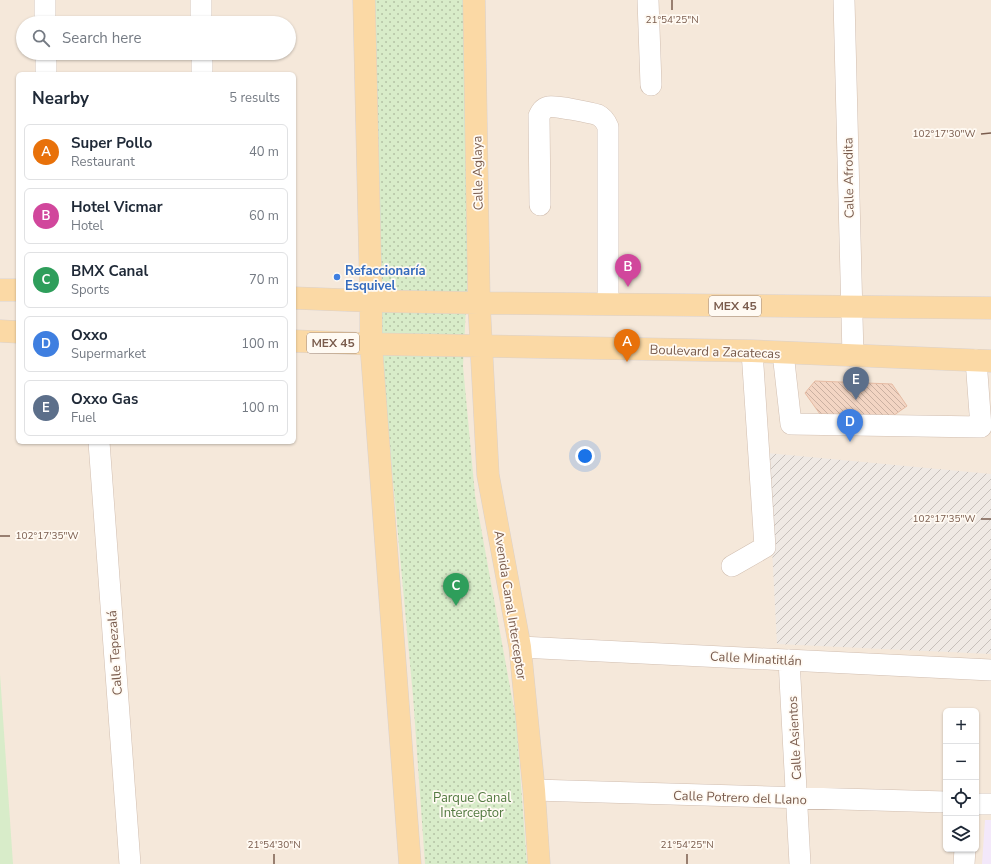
<!DOCTYPE html>
<meta charset="utf-8">
<style>
:root{--surface:#fff;--page:#f6f6f7;--text:#1f2937;--muted:#747a83;--line:#e0e1e3;--accent:#db2777}
body{margin:0;font-family:"Nunito Sans",sans-serif;background:var(--page);color:var(--text)}
.controls{position:absolute;right:12px;bottom:12px;display:grid;overflow:hidden;border-radius:6px;box-shadow:0 1px 3px #0004}
.controls button{width:36px;height:36px;display:grid;place-items:center;padding:0;border:0;border-bottom:1px solid var(--line);background:var(--surface);color:var(--text);font:20px sans-serif}
.you{position:absolute;left:585px;top:456px;width:14px;height:14px;margin:-10px;border:3px solid #fff;border-radius:50%;background:#1a73e8;box-shadow:0 0 0 6px #1a73e833}
.badge{display:grid;place-items:center;width:26px;height:26px;border-radius:50%;background:var(--accent);color:#fff;font-size:13px;font-weight:700}
.pin{position:absolute;translate:-50% -33px;filter:drop-shadow(0 1px 2px #0008)}
.pin::after{content:'';position:absolute;top:21px;width:14px;height:12px;background:inherit;clip-path:polygon(0 0,100% 0,50% 100%)}
.list{margin:0;padding:0;list-style:none}
h2{display:flex;justify-content:space-between;align-items:center;height:52px;margin:0;padding:0 16px;font-size:17px}
h2 small{font-size:13px;font-weight:400;color:var(--muted)}
.list li{display:grid;grid-template-columns:26px 1fr auto;gap:12px;align-items:center;box-sizing:border-box;height:56px;margin:0 8px 8px;padding:0 8px;border:1px solid var(--line);border-radius:6px}
.list b{display:block;font-size:15px;white-space:nowrap}
.list p{margin:0;font-size:13px;white-space:nowrap;color:var(--muted)}
.list em{font-size:13px;font-style:normal;color:var(--muted)}
.icon{flex:none;width:22px;height:22px;fill:none;stroke:currentColor;stroke-width:2;stroke-linecap:round;stroke-linejoin:round}
.map{position:relative;flex:none;width:991px;height:864px;overflow:hidden}
.search{position:absolute;background:var(--surface);box-shadow:0 1px 3px #0004;left:16px;top:16px;width:280px;height:44px;display:flex;align-items:center;gap:10px;box-sizing:border-box;padding:0 14px;border-radius:22px;color:var(--muted);font-size:15px}
.panel{position:absolute;background:var(--surface);box-shadow:0 1px 3px #0004;left:16px;top:72px;width:280px;height:372px;border-radius:6px}
.map>svg:first-child{display:block}
</style>
<div class="map">
<svg width="991" height="864" viewBox="0 0 991 864">
<defs>
<pattern id="industrial-furrows" width="10" height="10" patternUnits="userSpaceOnUse"><rect width="10" height="10" fill="#efe9e4"/><path d="M-1 1l2-2M0 10L10 0M9 11l2-2" fill="none" stroke="#c7c0bb"/></pattern>
<pattern id="park-dots" width="8" height="8" patternUnits="userSpaceOnUse"><rect width="8" height="8" fill="#d8ecc9"/><path d="M2 2h.1M6 6h.1" fill="none" stroke="#b4c2a5" stroke-width="1.8" stroke-linecap="round"/></pattern>
<pattern id="building-back-hatch" width="6" height="6" patternUnits="userSpaceOnUse"><rect width="6" height="6" fill="#f3d5c3"/><path d="M-1 5l2 2M0 0l6 6M5-1l2 2" fill="none" stroke="#cab0a1"/></pattern>
</defs>
<rect width="100%" height="100%" fill="#fdf6ec"/>
<!-- residential -->
<path fill="#f5e8da" fill-rule="evenodd" d="M0 0H991V864H0ZM23 23H289V53H23ZM18 74H294V442H18ZM946 711H976V849H946Z"/>
<!-- industrial -->
<path fill="url(#industrial-furrows)" d="M767 453 991 474V654L777 644Z"/>
<!-- education -->
<path fill="#f3e8fa" d="M985 820H991V864H982Z"/>
<!-- grass -->
<path fill="#d8ecc9" d="M0 674 13 864H0Z"/>
<!-- park -->
<path fill="url(#park-dots)" d="M370 0H466L468 267 463 366 475 495 516 720 527 864H425L413 696 382 362Z"/>
<!-- building -->
<path fill="url(#building-back-hatch)" stroke="#e6bba3" d="M815 381 892 384 907 406 890 418 820 414 805 393Z"/>
<g fill="none" stroke-linecap="round" stroke-linejoin="round">
<!-- minor casing -->
<g stroke="#d1beb0" stroke-width="22">
<path id="minor" d="M45 0V23
M201 0V23
M648 0 651 85
M844 0 853 356
M46 53V74
M202 53V74
M540 205 539 116C541 112 543 108 548 107 554 105 592 113 598 115 604 118 606 122 608 127V304
M783 353 791 424 981 427 976 360
M99 442 130 864
M732 566 765 547 752 351
M520 647 991 670
M789 660 800 864
M534 790 946 802
M976 804H991
M964 864 965 849"/>
</g>
<!-- major casing -->
<g stroke="#dad1cd" stroke-width="23">
<path id="major" d="M364 0 371 301V344L410 864
M474 0 479 303 488 475 520 647 534 790 539 864
M0 290H18
M294 298 371 301 479 303 991 308
M0 331 18 332
M294 341 371 344 752 351 991 361"/>
</g>
<!-- minor -->
<use href="#minor" stroke="#fff" stroke-width="21"/>
<!-- major -->
<use href="#major" stroke="#fbd9a5" stroke-width="22"/>
</g>
<!-- ticks -->
<path fill="none" stroke="#7a5c4d" stroke-width="1.5" d="M672 0V10M981 134 991 133M981 519H991M0 536H10M274 854V864M687 854V864"/>
<!-- markers -->
<circle fill="#3f7fe0" stroke="#fffaf3" stroke-width="1.5" cx="337" cy="277" r="4"/>
<g text-anchor="middle" stroke-width="3.5" stroke-linejoin="round" paint-order="stroke">
<!-- shield labels -->
<g fill="#fffaf3" stroke="#a28b7f" stroke-width="1">
<rect x="709" y="296" width="52" height="20" rx="3"/>
<rect x="307" y="333" width="52" height="20" rx="3"/>
</g>
<g font-size="12" font-weight="bold" fill="#7a5c4d">
<text x="735" y="310">MEX 45</text>
<text x="333" y="347">MEX 45</text>
</g>
<!-- street labels -->
<g font-size="13" fill="#7a5c4d" stroke="#fffaf3">
<text transform="translate(477 173) rotate(-91)" y="5">Calle Aglaya</text>
<text transform="translate(848 178) rotate(-91)" y="5">Calle Afrodita</text>
<text transform="translate(715 351) rotate(2)" y="5">Boulevard a Zacatecas</text>
<text transform="translate(511 605) rotate(81)" y="5">Avenida Canal Interceptor</text>
<text transform="translate(114 653) rotate(-94)" y="5">Calle Tepezalá</text>
<text transform="translate(756 658) rotate(3)" y="5">Calle Minatitlán</text>
<text transform="translate(794 738) rotate(-93)" y="5">Calle Asientos</text>
<text transform="translate(740 797) rotate(2)" y="5">Calle Potrero del Llano</text>
</g>
<!-- shop labels -->
<g font-size="13" font-weight="bold" fill="#366cbe" stroke="#fffaf3" text-anchor="start">
<text x="345" y="275">Refaccionaría<tspan x="345" dy="15">Esquivel</tspan></text>
</g>
<!-- park labels -->
<g font-size="13" fill="#537a41" stroke="#fffaf3">
<text x="472" y="802">Parque Canal<tspan x="472" dy="15">Interceptor</tspan></text>
</g>
</g>
<g font-size="10" text-anchor="middle" fill="#7a5c4d" stroke="#fffaf3" stroke-width="3.5" stroke-linejoin="round" paint-order="stroke">
<text x="672" y="23">21°54'25"N</text>
<text x="944" y="137">102°17'30"W</text>
<text x="944" y="522">102°17'35"W</text>
<text x="47" y="539">102°17'35"W</text>
<text x="274" y="848">21°54'30"N</text>
<text x="687" y="848">21°54'25"N</text>
</g>
</svg>
<div class="controls">
<button>+</button>
<button>−</button>
<button><svg class="icon" aria-label="locate" viewBox="0 0 24 24"><circle cx="12" cy="12" r="6"/><path d="M12 2v4M12 18v4M2 12h4M18 12h4"/></svg></button>
<button><svg class="icon" aria-label="layers" viewBox="0 0 24 24"><path d="M12 4l9 5-9 5-9-5zM3 14l9 5 9-5"/></svg></button>
</div>
<div class="you"></div>
<div class="pin badge" style="left:627px;top:362px;background:#e8710a">A</div>
<div class="pin badge" style="left:628px;top:287px;background:#d1479c">B</div>
<div class="pin badge" style="left:456px;top:606px;background:#2e9e5b">C</div>
<div class="pin badge" style="left:850px;top:442px;background:#3f7fe0">D</div>
<div class="pin badge" style="left:856px;top:400px;background:#5c6f8a">E</div>
<div class="search"><svg class="icon" aria-label="search" viewBox="0 0 24 24"><circle cx="10" cy="10" r="6"/><path d="M15 15l6 6"/></svg>Search here</div>
<section class="panel">
<h2>Nearby<small>5 results</small></h2>
<ul class="list">
<li><span class="badge" style="background:#e8710a">A</span><div><b>Super Pollo</b><p>Restaurant</p></div><em>40 m</em></li>
<li><span class="badge" style="background:#d1479c">B</span><div><b>Hotel Vicmar</b><p>Hotel</p></div><em>60 m</em></li>
<li><span class="badge" style="background:#2e9e5b">C</span><div><b>BMX Canal</b><p>Sports</p></div><em>70 m</em></li>
<li><span class="badge" style="background:#3f7fe0">D</span><div><b>Oxxo</b><p>Supermarket</p></div><em>100 m</em></li>
<li><span class="badge" style="background:#5c6f8a">E</span><div><b>Oxxo Gas</b><p>Fuel</p></div><em>100 m</em></li>
</ul>
</section>
</div>
